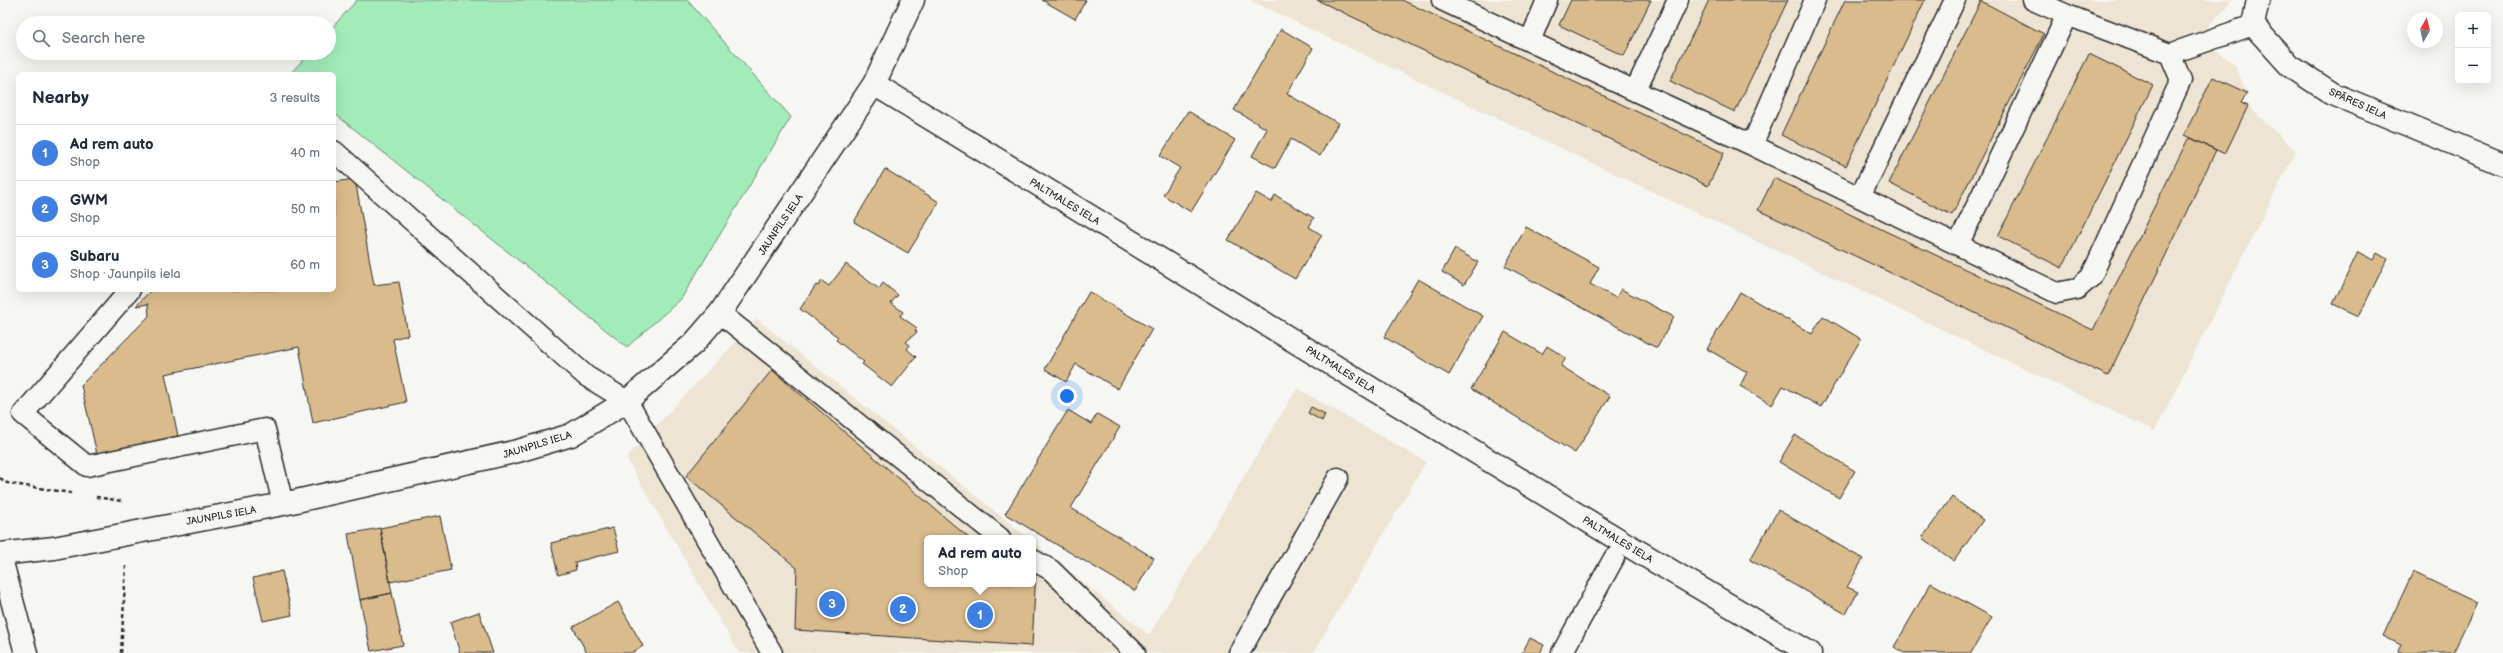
<!DOCTYPE html>
<meta charset="utf-8">
<style>
:root{--surface:#fff;--page:#f2f2f3;--text:#1f2937;--muted:#747a83;--line:#e0e1e3;--accent:#c8321e}
body{margin:0;font-family:"Balsamiq Sans",sans-serif;background:var(--page);color:var(--text)}
.controls{position:absolute;right:12px;top:12px;display:grid;overflow:hidden;border-radius:6px;box-shadow:0 4px 16px #0002}
.controls button{width:36px;height:36px;display:grid;place-items:center;padding:0;border:0;border-bottom:1px solid var(--line);background:var(--surface);color:var(--text);font:20px sans-serif}
.compass{position:absolute;left:2407px;top:12px;width:36px;height:36px;border-radius:50%;background:var(--surface);box-shadow:0 4px 16px #0002;rotate:8deg}
.you{position:absolute;left:1067px;top:396px;width:14px;height:14px;margin:-10px;border:3px solid #fff;border-radius:50%;background:#1a73e8;box-shadow:0 0 0 6px #1a73e833}
.badge{display:grid;place-items:center;width:26px;height:26px;border-radius:50%;background:var(--accent);color:#fff;font-size:13px;font-weight:700}
.pin{position:absolute;translate:-50% -50%;border:2px solid #fff;box-shadow:0 1px 4px #0006}
.popup{position:absolute;left:924px;top:535px;width:112px;height:52px;box-sizing:border-box;display:grid;place-content:center;border-radius:6px;background:var(--surface);filter:drop-shadow(0 1px 3px #0005);font-size:13px;white-space:nowrap;color:var(--muted)}
.popup b{font-size:15px;color:var(--text)}
.popup::after{content:'';position:absolute;left:50%;top:100%;margin-left:-8px;border:8px solid transparent;border-top-color:var(--surface)}
.list{margin:0;padding:0;list-style:none}
h2{display:flex;justify-content:space-between;align-items:center;height:52px;margin:0;padding:0 16px;font-size:17px}
h2 small{font-size:13px;font-weight:400;color:var(--muted)}
.list li{display:grid;grid-template-columns:26px 1fr auto;gap:12px;align-items:center;box-sizing:border-box;height:56px;padding:0 16px;border-top:1px solid var(--line)}
.list b{display:block;font-size:15px;white-space:nowrap}
.list p{margin:0;font-size:13px;white-space:nowrap;color:var(--muted)}
.list em{font-size:13px;font-style:normal;color:var(--muted)}
.icon{flex:none;width:22px;height:22px;fill:none;stroke:currentColor;stroke-width:2;stroke-linecap:round;stroke-linejoin:round}
.map{position:relative;flex:none;width:2503px;height:653px;overflow:hidden}
.search{position:absolute;background:var(--surface);box-shadow:0 4px 16px #0002;left:16px;top:16px;width:320px;height:44px;display:flex;align-items:center;gap:10px;box-sizing:border-box;padding:0 14px;border-radius:22px;color:var(--muted);font-size:15px}
.panel{position:absolute;background:var(--surface);box-shadow:0 4px 16px #0002;left:16px;top:72px;width:320px;height:220px;border-radius:6px}
.map>svg:first-child{display:block}
</style>
<div class="map">
<svg width="2503" height="653" viewBox="0 0 2503 653">
<rect width="100%" height="100%" fill="#f6f6f2"/>
<filter id="ink" filterUnits="userSpaceOnUse"><feTurbulence type="fractalNoise" baseFrequency=".025" numOctaves="2"/><feDisplacementMap in="SourceGraphic" scale="8" xChannelSelector="R" yChannelSelector="G"/><feConvolveMatrix kernelMatrix="1 2 1 2 8 2 1 2 1" color-interpolation-filters="sRGB"/></filter>
<g filter="url(#ink)">
<!-- built -->
<path fill="#eee4d4" d="M1249 0H2233L2209 25 2213 48 2235 65 2247 93 2242 103 2248 106 2296 151 2155 431Z
M757 319 1028 538H927V584H1033V542L1149 635 1297 388 1426 462 1313 653H739L626 458Z"/>
<!-- green -->
<path fill="#a3ecba" stroke="#678c72" d="M357 0H687L791 117 681 299 627 347 334 113V74H290L309 53H329V31Z"/>
<!-- building -->
<path fill="#dabb8d" stroke="#2b2b2b" d="M1042 0H1086L1075 19Z
M1317 0H1402L1724 153 1708 186Z
M1571 0H1651L1624 56 1559 25Z
M1709 0H1788L1735 112 1670 81Z
M1845 0H1925L1846 166 1781 135Z
M1981 1 2044 34 1952 215 1889 183Z
M1281 29 1313 48 1287 94 1338 123 1320 156 1291 139 1275 168 1252 156 1267 129 1234 110Z
M2089 54 2153 85 2062 268 1998 236Z
M2213 77 2247 93 2241 103 2248 106 2225 154 2184 135Z
M1188 111 1235 140 1191 212 1163 195 1180 168 1160 156Z
M2189 137 2216 150 2108 376 1758 210 1774 178 2093 330Z
M885 169 939 202 908 253 854 222Z
M355 179 374 285 399 282 408 335 393 339 406 402 313 423 299 347 165 374 178 436 97 454 81 385 149 316 148 304 136 306 151 290H334V182Z
M1256 193 1272 202 1275 195 1314 218 1309 227 1322 235 1295 279 1228 240Z
M1526 227 1599 267 1590 284 1616 298 1621 289 1674 317 1657 348 1505 266Z
M1455 249 1478 262 1464 285 1442 272Z
M2358 252 2373 260 2377 253 2387 259 2359 316 2333 304Z
M846 264 879 289 883 283 898 295 891 303 903 312 900 316 917 328 915 330 917 332 906 342 910 345 907 349 916 357 892 387 862 364 864 362 836 340 838 337 800 309 816 285 818 286 822 281 829 286Z
M1418 279 1483 316 1449 375 1384 337Z
M1089 292 1152 329 1118 389 1076 364 1066 382 1045 369Z
M1740 292 1812 334 1823 316 1861 339 1821 407 1783 386 1772 405 1740 386 1747 372 1707 349Z
M1505 332 1542 354 1547 346 1566 358 1561 366 1610 396 1575 453 1471 389Z
M772 370 969 538H927V584H1033V570H1036L1032 646 795 630 797 568 686 476Z
M1311 407 1325 414 1322 421 1308 413Z
M1068 410 1091 424 1097 414 1120 427 1071 508 1154 558 1135 591 1005 514Z
M1795 435 1855 471 1839 498 1779 462Z
M1952 497 1983 520 1954 561 1922 538Z
M1778 510 1863 559 1847 587 1858 592 1846 614 1750 560Z
M440 516 451 570 390 582 380 528Z
M380 528 392 593 360 600 348 534Z
M613 528 619 551 575 562 576 570 558 575 551 543Z
M282 571 292 615 263 621 253 578Z
M2413 572 2477 603 2453 653H2403L2398 651 2401 645 2383 636Z
M1931 583 1992 617 1971 653H1905L1894 647Z
M392 593 403 645 371 651 360 600Z
M618 602 643 646 631 653H587L573 627Z
M479 612 493 653H460L450 622Z
M1530 638 1544 645 1540 653H1522Z"/>
<g fill="none" stroke-linecap="round" stroke-linejoin="round">
<!-- service casing -->
<g stroke="#2b2b2b" stroke-width="23">
<path id="service" d="M1442 0 1635 91 1678 0
M1530 41 1547 0
M2170 54 2253 25
M1635 91 1752 145 2057 293 2077 289 2091 277 2181 80 2170 54 2067 15 2033 0
M1752 145 1815 0
M334 151 586 376 627 401 772 653
M1860 197 1955 0
M1958 245 2067 15
M130 290 23 414 87 466 265 429 283 504
M720 313 1000 538
M1033 560 1051 570 1135 653
M1239 653 1338 478
M1562 653 1614 558"/>
</g>
<!-- minor casing -->
<g stroke="#2b2b2b" stroke-width="25">
<path id="minor" d="M2258 0 2253 25 2290 66 2333 94 2503 164
M874 84 1624 543 1810 653
M0 554 54 548 283 504 518 451 571 435 627 401 694 343 720 313 874 84 913 0
M0 555 26 653"/>
</g>
<!-- path -->
<path stroke="#2b2b2b" stroke-width="2.5" stroke-dasharray="4 3" stroke-linecap="butt" d="M0 478 7 483 71 493
M96 497 122 501V503
M121 653 126 566"/>
<!-- service -->
<use href="#service" stroke="#f6f6f2" stroke-width="20"/>
<!-- minor -->
<use href="#minor" stroke="#f6f6f2" stroke-width="22"/>
</g>
</g>
<g text-anchor="middle" stroke-width="3" stroke-linejoin="round" paint-order="stroke">
<!-- street labels -->
<g font-size="10" fill="#2b2b2b" stroke="#f6f6f2">
<text transform="translate(2358 103) rotate(24)" y="4">SPĀRES IELA</text>
<text transform="translate(1065 201) rotate(31)" y="4">PALTMALES IELA</text>
<text transform="translate(780 224) rotate(-56)" y="4">JAUNPILS IELA</text>
<text transform="translate(1341 369) rotate(32)" y="4">PALTMALES IELA</text>
<text transform="translate(537 444) rotate(-17)" y="4">JAUNPILS IELA</text>
<text transform="translate(221 515) rotate(-10)" y="4">JAUNPILS IELA</text>
<text transform="translate(1618 539) rotate(31)" y="4">PALTMALES IELA</text>
</g>
</g>
</svg>
<div class="controls">
<button>+</button>
<button>−</button>
</div>
<svg class="compass" viewBox="-18 -18 36 36"><path d="M0-13l5 13h-10z" fill="#e53935"/><path d="M0 13l5-13h-10z" fill="#747a83"/></svg>
<div class="you"></div>
<div class="pin badge" style="left:980px;top:615px;background:#3f7fe0">1</div>
<div class="popup"><b>Ad rem auto</b>Shop</div>
<div class="pin badge" style="left:903px;top:609px;background:#3f7fe0">2</div>
<div class="pin badge" style="left:832px;top:604px;background:#3f7fe0">3</div>
<div class="search"><svg class="icon" aria-label="search" viewBox="0 0 24 24"><circle cx="10" cy="10" r="6"/><path d="M15 15l6 6"/></svg>Search here</div>
<section class="panel">
<h2>Nearby<small>3 results</small></h2>
<ul class="list">
<li><span class="badge" style="background:#3f7fe0">1</span><div><b>Ad rem auto</b><p>Shop</p></div><em>40 m</em></li>
<li><span class="badge" style="background:#3f7fe0">2</span><div><b>GWM</b><p>Shop</p></div><em>50 m</em></li>
<li><span class="badge" style="background:#3f7fe0">3</span><div><b>Subaru</b><p>Shop · Jaunpils iela</p></div><em>60 m</em></li>
</ul>
</section>
</div>
